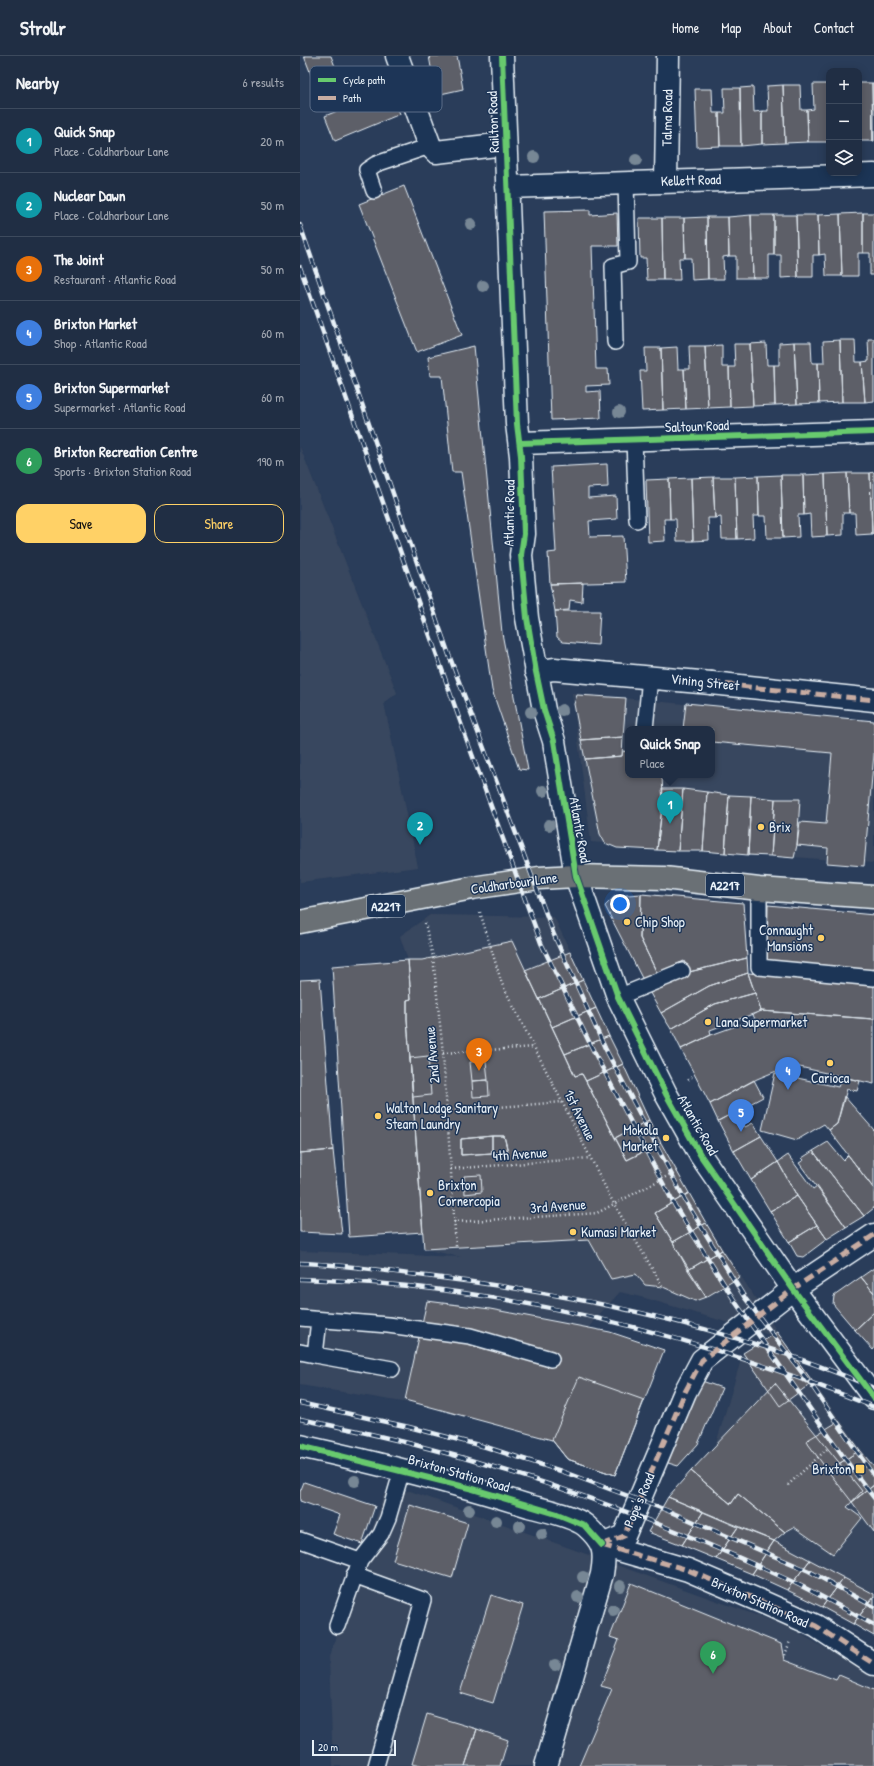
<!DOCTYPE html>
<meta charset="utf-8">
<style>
:root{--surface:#202e44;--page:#28364b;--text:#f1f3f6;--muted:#a2a8b2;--line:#3d4a5d;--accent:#ffd166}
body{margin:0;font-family:"Patrick Hand",sans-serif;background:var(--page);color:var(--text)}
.controls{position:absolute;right:12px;top:12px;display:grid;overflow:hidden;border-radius:8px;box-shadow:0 2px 10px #0003}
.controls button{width:36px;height:36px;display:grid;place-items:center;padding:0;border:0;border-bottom:1px solid var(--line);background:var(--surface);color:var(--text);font:20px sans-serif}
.scale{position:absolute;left:12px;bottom:10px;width:84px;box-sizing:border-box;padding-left:4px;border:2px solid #e8f1f8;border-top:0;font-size:11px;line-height:14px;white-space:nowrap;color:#e8f1f8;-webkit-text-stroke:3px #1d3557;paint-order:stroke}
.you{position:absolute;left:320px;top:848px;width:14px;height:14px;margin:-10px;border:3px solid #fff;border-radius:50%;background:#1a73e8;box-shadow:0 0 0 6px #1a73e833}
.badge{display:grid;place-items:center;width:26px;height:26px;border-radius:50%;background:var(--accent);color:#fff;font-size:13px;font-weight:700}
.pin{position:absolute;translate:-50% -33px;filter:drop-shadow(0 1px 2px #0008)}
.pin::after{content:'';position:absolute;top:21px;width:14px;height:12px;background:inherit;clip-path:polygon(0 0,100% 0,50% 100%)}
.popup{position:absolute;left:325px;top:670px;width:90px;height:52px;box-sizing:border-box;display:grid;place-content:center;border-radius:8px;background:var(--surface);filter:drop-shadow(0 1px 3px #0005);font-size:13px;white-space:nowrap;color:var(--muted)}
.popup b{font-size:15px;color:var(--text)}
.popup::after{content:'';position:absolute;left:50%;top:100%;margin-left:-8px;border:8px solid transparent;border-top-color:var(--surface)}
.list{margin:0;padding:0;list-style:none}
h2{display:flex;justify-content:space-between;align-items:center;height:52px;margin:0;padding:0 16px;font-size:17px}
h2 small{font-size:13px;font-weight:400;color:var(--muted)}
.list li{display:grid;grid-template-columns:26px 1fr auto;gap:12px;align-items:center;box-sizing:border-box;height:64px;padding:0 16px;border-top:1px solid var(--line)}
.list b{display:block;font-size:15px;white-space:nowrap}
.list p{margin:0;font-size:13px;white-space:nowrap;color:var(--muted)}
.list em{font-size:13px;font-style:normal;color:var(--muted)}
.actions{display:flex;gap:8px;padding:12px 16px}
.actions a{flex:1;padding:9px 0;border:1px solid var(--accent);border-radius:12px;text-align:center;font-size:14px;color:var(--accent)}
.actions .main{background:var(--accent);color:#111}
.icon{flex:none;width:22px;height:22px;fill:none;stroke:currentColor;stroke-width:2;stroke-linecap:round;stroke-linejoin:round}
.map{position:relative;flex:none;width:574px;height:1710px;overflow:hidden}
header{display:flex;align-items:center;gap:24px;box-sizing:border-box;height:56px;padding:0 20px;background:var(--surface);border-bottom:1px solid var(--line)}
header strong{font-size:19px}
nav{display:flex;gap:22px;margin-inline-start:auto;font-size:14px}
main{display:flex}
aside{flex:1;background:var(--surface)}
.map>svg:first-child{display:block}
</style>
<header>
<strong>Strollr</strong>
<nav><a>Home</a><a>Map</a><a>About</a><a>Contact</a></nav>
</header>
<main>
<aside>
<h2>Nearby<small>6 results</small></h2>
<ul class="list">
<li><span class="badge" style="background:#0f9aa8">1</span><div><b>Quick Snap</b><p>Place · Coldharbour Lane</p></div><em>20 m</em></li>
<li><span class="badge" style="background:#0f9aa8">2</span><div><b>Nuclear Dawn</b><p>Place · Coldharbour Lane</p></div><em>50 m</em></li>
<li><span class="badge" style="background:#e8710a">3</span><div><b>The Joint</b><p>Restaurant · Atlantic Road</p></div><em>50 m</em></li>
<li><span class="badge" style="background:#3f7fe0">4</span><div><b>Brixton Market</b><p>Shop · Atlantic Road</p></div><em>60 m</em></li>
<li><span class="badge" style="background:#3f7fe0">5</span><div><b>Brixton Supermarket</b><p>Supermarket · Atlantic Road</p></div><em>60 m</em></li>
<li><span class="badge" style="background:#2e9e5b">6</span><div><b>Brixton Recreation Centre</b><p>Sports · Brixton Station Road</p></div><em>190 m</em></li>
</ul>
<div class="actions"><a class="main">Save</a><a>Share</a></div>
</aside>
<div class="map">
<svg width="574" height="1710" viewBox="0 0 574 1710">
<rect width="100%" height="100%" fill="#2a3d5a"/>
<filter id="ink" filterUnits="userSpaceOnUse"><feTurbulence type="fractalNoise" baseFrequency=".025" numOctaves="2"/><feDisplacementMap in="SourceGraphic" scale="8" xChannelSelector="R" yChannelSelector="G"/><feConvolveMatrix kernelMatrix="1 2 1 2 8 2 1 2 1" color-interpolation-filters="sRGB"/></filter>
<g filter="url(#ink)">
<!-- built -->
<path fill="#39475e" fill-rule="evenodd" d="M0 391 97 637 84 647 118 811 0 826Z
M272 637 574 667V807L291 786ZM328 673H412V719H328Z
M130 859 254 861 349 1064 406 1167 482 1283 574 1411V1580L487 1534 416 1503 348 1476 368 1441 416 1388 443 1297 470 1279 345 1242 320 1236 293 1265 243 1369 0 1329V1195L161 1201 124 1193 108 904 100 880Z
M110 1435 484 1569 574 1619V1710H33L29 1601 84 1438Z"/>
<!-- building -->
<path fill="#5d5e67" stroke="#e8f1f8" d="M4 0H31L36 13 12 21Z
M129 0H157L163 33 136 39Z
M559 27H572L573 85H559Z
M572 27H574V85H573Z
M513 28H528L529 86H508L507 54 514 53Z
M483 29H500L501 54H507L508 86 485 87Z
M483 29 485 87 462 88V55H468L467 30Z
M453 31 454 56 462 55V88L441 90 440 32Z
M424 32H440L441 90H420L419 57H425Z
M90 33 100 58 35 85 25 60Z
M395 33H412L413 57H419L420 90 397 91Z
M104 130 162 279 117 296 59 148Z
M290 154V159L317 157 318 190H292L296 313H308L309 329 286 330V336L300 335 301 362 251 364 244 155Z
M563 157H574V219H570V197H563Z
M563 157V197H558V220H542L540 158Z
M540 158 542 220H526L525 198 519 199 518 159Z
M451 159H474V199H469V222H453Z
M451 159 453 222H436V200H429L428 161Z
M474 159H496L498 221 481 222V199H474Z
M496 159H518L519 199H513V221H498Z
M407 161H428L429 200 423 201 424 223H408Z
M407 161 408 223 392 224 391 202H385L384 162Z
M339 162H362L363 224H347L346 202H340Z
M362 162H384L385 202H379L380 224H363Z
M568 283H574V345L565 346 562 306 569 305Z
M540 284H555L556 306H562L565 346H542Z
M540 284 542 346 519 347 518 307H524L523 285Z
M494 286H511L512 307H518L519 347 497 348Z
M494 286 497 348 475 349 474 309H479V287Z
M466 287 467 309H474L475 349 453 350 450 288Z
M434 288H450L453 350 430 351 429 311H435Z
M422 289V311H429L430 351 408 352 405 290Z
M174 290 202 577 228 714 219 713 192 634 161 416H152L142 320H130L128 301Z
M389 290H405L408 352 386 353 384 313H390Z
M377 291 378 313H384L386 353 363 354 361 292Z
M345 292H361L363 354 342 355 340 315H346Z
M307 408 308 431 288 432V442L316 440 317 463 289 465 290 481 323 480 326 526 250 528 248 497 256 496 251 411Z
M574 416V478H572L570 417Z
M547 417H570L572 478 556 479 555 457H549Z
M547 417 549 457H543V479L527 480 525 418Z
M525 418 527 480 511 481 510 458 504 459 503 419Z
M481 419H503L504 459H498L499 481 483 482Z
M481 419 483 482H467L466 460H459L458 420Z
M458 420 459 460H453L454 482 437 483 435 421Z
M413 421H435L437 483H422L421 461 415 462Z
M413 421 415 462H408L409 484 393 485 391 422Z
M391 422 393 485H377L376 463H370L369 423Z
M369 423 370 463H364L365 485 348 486 346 424Z
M283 527 282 546 270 544 269 554 255 555 250 528Z
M255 555H300L298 589 263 586 257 581Z
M277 639 326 642 323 681 281 684 274 648Z
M386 647 574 665V698L564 810 527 807 528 792 497 789 500 766 526 768 532 697 412 686V673H383Z
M323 681 322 700 285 703 281 684Z
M323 695 328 696V719H362L363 743 357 794 317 792 305 787 300 778 285 703 322 700Z
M362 733H383L378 795 357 794 363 743Z
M383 733 407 736 403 795H378Z
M407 736 429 739 425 797 403 795Z
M429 739 451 740 448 799 425 797Z
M451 740 475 743 471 800 448 799Z
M475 743H500L497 789 494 802 471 800Z
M341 838 443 847 447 902 389 916 384 905 357 917 340 882Z
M341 838 340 882 357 917 343 924 305 850 315 840Z
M468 849 574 859V917L467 905Z
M212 885 275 1020 282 1018 327 1104 361 1087 389 1137 355 1157 406 1241 395 1245 363 1231 345 1229 336 1218 311 1223 289 1184 124 1193 107 963V944L111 943 108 904H122Z
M270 896 283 924 239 943 225 914Z
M447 902 448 917 409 930 361 957 350 937 389 916Z
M108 904 111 943 107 944V963L123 1176 49 1181 32 910Z
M448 917 574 929V963L461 955Z
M448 917 455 937 415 948 371 973 361 957 409 930Z
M20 923 33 1094 0 1097V924Z
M283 924 296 952 252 971 239 943Z
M455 937 461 955 410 974 411 979 381 993 371 973 415 948Z
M296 952 309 980 265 998 252 971Z
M461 955 574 963V1028L491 1009 457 1023 410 1048 381 993 411 979 455 963 453 959Z
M309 980 323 1008 286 1025 282 1018 275 1020 265 998Z
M128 1000 131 1039 113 1041 110 1002Z
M186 1005 188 1024 172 1025 170 1006Z
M323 1008 349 1064 315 1082 286 1025Z
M475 1017 538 1031 542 1021 560 1025 557 1035 547 1033 537 1068 529 1074 524 1068 497 1084 462 1074Z
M188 1024 189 1040 173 1041 172 1025Z
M454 1024 463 1041 418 1065 410 1048Z
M544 1040 574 1074V1133L529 1074 537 1068Z
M437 1055 445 1071 453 1067 461 1080 434 1095 418 1065Z
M349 1064 361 1087 327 1104 315 1082Z
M192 1080H204L208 1096 161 1099V1083Z
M192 1080V1097L161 1099V1083Z
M192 1080H204L208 1096 192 1097Z
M461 1080 478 1106 451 1124 434 1095Z
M528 1086 543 1104 548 1099 574 1133V1152L564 1160 513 1095Z
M33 1094 42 1178 0 1176V1097Z
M513 1095 564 1160 546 1171 499 1107 504 1104 502 1102Z
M488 1099 513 1133 517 1130 546 1171 527 1183 497 1140 478 1106Z
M478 1106 497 1140 470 1155 451 1124Z
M181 1119 182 1136 165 1138 164 1120Z
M389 1137 406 1167 373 1186 355 1157Z
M497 1140 517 1169 489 1186 470 1155Z
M406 1167 422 1194 388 1214 373 1186Z
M517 1169 527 1183 503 1201 497 1200 489 1186Z
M422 1194 440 1221 406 1241 388 1214Z
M574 1212V1237L561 1221Z
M561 1221 574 1237V1256L555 1274 533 1248 534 1240Z
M127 1245 190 1253 310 1276 364 1294 315 1419 267 1403 252 1384 105 1344Z
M574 1256V1293L573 1294 555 1274Z
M477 1276 513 1326 480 1350 443 1297Z
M279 1321 344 1344 315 1419 267 1403 252 1384Z
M399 1324 422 1332 398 1388 378 1410 365 1406Z
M475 1327 562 1435 547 1451 562 1462 533 1498 494 1471 485 1476 438 1438 431 1448 391 1415Z
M539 1365 560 1394 528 1415 506 1385Z
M560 1394 574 1411V1429L552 1446 528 1415Z
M391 1415 431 1448 438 1438 485 1476 474 1485 368 1441Z
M4 1426 75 1450 62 1488 33 1478 40 1459 0 1445V1436Z
M574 1429V1476L552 1446Z
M368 1441 403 1456 382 1489 348 1476Z
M110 1449 168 1467 152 1522 93 1504Z
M403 1456 438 1471 416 1503 382 1489Z
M438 1471 474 1485 452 1518 416 1503Z
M474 1485 510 1504 487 1534 452 1518Z
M510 1504 544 1522 522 1551 487 1534Z
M544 1522 574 1538V1541L553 1568 522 1551Z
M331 1527 481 1588 484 1604 536 1624 539 1619 574 1634V1710H279L312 1633 301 1630 319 1584 310 1581Z
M191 1539 223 1549 193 1647 160 1637Z
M574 1541V1580L553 1568Z
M127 1658 177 1673 165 1710H120L112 1708Z
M177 1673 208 1684 200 1710H165Z"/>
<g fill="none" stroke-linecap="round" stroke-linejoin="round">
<!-- service casing -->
<g stroke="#e8f1f8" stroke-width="18">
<path id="service" d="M74 135 67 114 76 108 130 90
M315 286 313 210 328 206 326 126
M334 384 337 464
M345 673 350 621
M459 833V911L574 922
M318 941 382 915
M0 1262 88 1269 170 1280 251 1303
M19 1264 15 1299 92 1313
M0 1296 15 1299
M0 1484 60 1505
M54 1519 123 1544 76 1710
M37 1570 60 1505 81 1478 88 1462 102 1414"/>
</g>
<!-- pedestrian casing -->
<g stroke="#e8f1f8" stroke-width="25">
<path id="pedestrian" d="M411 627 574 644
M302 1489 324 1480 385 1336 402 1304 493 1233 574 1179
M302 1489 388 1514 467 1548 516 1570 574 1608"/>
</g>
<!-- minor casing -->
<g stroke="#e8f1f8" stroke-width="25">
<path id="minor" d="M97 0 130 90 136 96 205 88
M202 0 217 368 221 400 224 478 221 499 227 562 244 654 254 685 276 820
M366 124 368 0
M207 131 574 119
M220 387 574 376
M236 616 254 613 411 627
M0 1390C77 1407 153 1426 229 1450 244 1454 274 1460 286 1470 304 1486 306 1495 302 1518L246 1710"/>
</g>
<!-- secondary casing -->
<g stroke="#e8f1f8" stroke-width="25">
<path id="secondary" d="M276 820 318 941 366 1038 401 1100 493 1233 574 1342"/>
</g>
<!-- primary casing -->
<g stroke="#e8f1f8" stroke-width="25">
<path id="primary" d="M0 866 172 832 239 822 276 820 364 822 459 833 574 841"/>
</g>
<!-- path -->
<path stroke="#e8f1f8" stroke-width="2.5" stroke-dasharray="1 3" stroke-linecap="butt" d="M180 856 202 928 314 1148 363 1231
M125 867 133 901 143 997 156 1191
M143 997 234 991
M388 1024 394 1019
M147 1055 263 1046
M151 1113 290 1102
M154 1166 297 1157 377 1115
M488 1429 527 1393
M485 1599 490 1585"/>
<!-- service -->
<use href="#service" stroke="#1d3557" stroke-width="15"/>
<!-- pedestrian -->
<use href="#pedestrian" stroke="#1d3557" stroke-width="22"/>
<!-- minor -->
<use href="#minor" stroke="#1d3557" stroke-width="22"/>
<!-- secondary -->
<use href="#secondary" stroke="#1d3557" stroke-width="22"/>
<!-- primary -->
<use href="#primary" stroke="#6a7074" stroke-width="22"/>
<!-- rail casing -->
<g stroke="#e8f1f8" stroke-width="4.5">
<path id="rail" d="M0 169 149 599 254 879 305 992 385 1144 445 1242 512 1330 574 1420
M0 211 165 679 241 887 294 996 375 1150 436 1247 555 1417 574 1442
M0 1207C42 1208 85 1215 126 1220 279 1238 432 1271 574 1332
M0 1223C196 1228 393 1277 574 1351
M0 1347 109 1371 186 1391 261 1415 366 1454 509 1515 574 1551
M0 1363C169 1395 339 1454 495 1527 522 1540 548 1555 574 1569"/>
</g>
<!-- rail -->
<use href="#rail" stroke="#1d3557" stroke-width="3" stroke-dasharray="9" stroke-linecap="butt"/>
<!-- quiet -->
<path stroke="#c7aca2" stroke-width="5" stroke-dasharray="10 5" stroke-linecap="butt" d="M411 627 574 644
M302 1489 324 1480 385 1336 402 1304 493 1233 574 1179
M302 1489 388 1514 467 1548 516 1570 574 1608"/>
<!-- cycleway casing -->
<g stroke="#1d3557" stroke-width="8">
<path id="cycleway" d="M202 0 217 368 221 400 224 478 221 499 227 562 236 616 244 654 254 685 276 820 318 941 366 1038 401 1100 493 1233 574 1342
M220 387 574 376
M0 1390 173 1433 257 1458 284 1469 302 1489"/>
</g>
<!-- cycleway -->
<use href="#cycleway" stroke="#67ca6e" stroke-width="6"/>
</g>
<!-- trees -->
<g fill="#778795">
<circle cx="234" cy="101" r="6"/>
<circle cx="336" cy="104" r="6"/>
<circle cx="171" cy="168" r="6"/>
<circle cx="183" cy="230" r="6"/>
<circle cx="319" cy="356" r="6"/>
<circle cx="262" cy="654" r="6"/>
<circle cx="231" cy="656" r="6"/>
<circle cx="243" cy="735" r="6"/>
<circle cx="249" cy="769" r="6"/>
<circle cx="55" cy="1425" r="6"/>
<circle cx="169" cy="1454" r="6"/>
<circle cx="196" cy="1465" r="6"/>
<circle cx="220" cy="1470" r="6"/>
<circle cx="242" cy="1478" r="6"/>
<circle cx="283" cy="1521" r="6"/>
<circle cx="320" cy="1530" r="6"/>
<circle cx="278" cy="1541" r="6"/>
<circle cx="313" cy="1554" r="6"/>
<circle cx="255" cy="1609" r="6"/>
</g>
</g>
<!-- markers -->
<g fill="#ffd166" stroke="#1d3557" stroke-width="1.5">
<circle cx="461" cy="771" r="4"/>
<circle cx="327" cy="866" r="4"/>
<circle cx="521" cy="882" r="4"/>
<circle cx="408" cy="966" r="4"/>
<circle cx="530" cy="1007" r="4"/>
<circle cx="78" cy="1060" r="4"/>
<circle cx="366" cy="1082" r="4"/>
<circle cx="130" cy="1137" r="4"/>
<circle cx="273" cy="1176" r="4"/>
<rect x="555" y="1408" width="10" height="10" rx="2"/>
</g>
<g text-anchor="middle" stroke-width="3" stroke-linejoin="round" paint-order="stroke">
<!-- shield labels -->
<g fill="#1d3557" stroke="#abb9c8" stroke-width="1">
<rect x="406" y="818" width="38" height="22" rx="3"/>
<rect x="67" y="839" width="38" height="22" rx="3"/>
</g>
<g font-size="13" font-weight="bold" fill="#e8f1f8">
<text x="425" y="834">A2217</text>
<text x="86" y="855">A2217</text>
</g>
<!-- street labels -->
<g font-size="14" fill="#e8f1f8" stroke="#1d3557">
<text transform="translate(367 62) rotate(-89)" y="5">Talma Road</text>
<text transform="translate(193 66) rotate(-92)" y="5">Railton Road</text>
<text transform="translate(391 124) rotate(-2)" y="5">Kellett Road</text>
<text transform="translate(397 370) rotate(-2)" y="5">Saltoun Road</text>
<text transform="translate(209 457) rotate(-89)" y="5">Atlantic Road</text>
<text transform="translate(405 626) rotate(6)" y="5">Vining Street</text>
<text transform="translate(280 774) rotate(80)" y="5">Atlantic Road</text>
<text transform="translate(214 827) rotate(-8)" y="5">Coldharbour Lane</text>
<text transform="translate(132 999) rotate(-95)" y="5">2nd Avenue</text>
<text transform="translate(280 1059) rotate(64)" y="5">1st Avenue</text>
<text transform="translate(398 1069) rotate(60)" y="5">Atlantic Road</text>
<text transform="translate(220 1098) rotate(-4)" y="5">4th Avenue</text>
<text transform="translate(258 1150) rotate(-4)" y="5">3rd Avenue</text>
<text transform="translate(159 1417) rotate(16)" y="5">Brixton Station Road</text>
<text transform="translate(339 1444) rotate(-67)" y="5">Pope's Road</text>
<text transform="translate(460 1546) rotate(24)" y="5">Brixton Station Road</text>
</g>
<!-- poi labels -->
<g font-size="14" fill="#e8f1f8" stroke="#1d3557" text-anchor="start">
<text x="469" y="776">Brix</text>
<text x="335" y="871">Chip Shop</text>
<text x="513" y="879" text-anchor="end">Connaught<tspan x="513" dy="16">Mansions</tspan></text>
<text x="416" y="971">Lana Supermarket</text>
<text x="530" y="1027" text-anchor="middle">Carioca</text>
<text x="86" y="1057">Walton Lodge Sanitary<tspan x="86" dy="16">Steam Laundry</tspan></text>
<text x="358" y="1079" text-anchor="end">Mokola<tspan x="358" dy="16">Market</tspan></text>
<text x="138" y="1134">Brixton<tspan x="138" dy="16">Cornercopia</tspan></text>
<text x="281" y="1181">Kumasi Market</text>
<text x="551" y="1418" text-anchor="end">Brixton</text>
</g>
</g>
<!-- legend -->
<rect x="10" y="10" width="132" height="46" rx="6" fill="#1d3557" stroke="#5a6d87" stroke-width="1"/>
<rect x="18" y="22" width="18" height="4" fill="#67ca6e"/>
<rect x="18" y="40" width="18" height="4" fill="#c7aca2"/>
<g font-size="11" fill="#e8f1f8">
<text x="43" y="28">Cycle path</text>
<text x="43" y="46">Path</text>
</g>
</svg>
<div class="controls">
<button>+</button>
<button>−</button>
<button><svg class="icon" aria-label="layers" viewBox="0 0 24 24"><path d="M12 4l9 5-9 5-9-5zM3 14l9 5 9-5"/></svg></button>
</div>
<div class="scale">20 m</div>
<div class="you"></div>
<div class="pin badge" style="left:370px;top:768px;background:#0f9aa8">1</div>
<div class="popup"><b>Quick Snap</b>Place</div>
<div class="pin badge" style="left:120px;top:789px;background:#0f9aa8">2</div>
<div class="pin badge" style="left:179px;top:1015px;background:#e8710a">3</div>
<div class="pin badge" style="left:488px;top:1034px;background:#3f7fe0">4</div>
<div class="pin badge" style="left:441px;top:1076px;background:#3f7fe0">5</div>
<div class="pin badge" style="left:413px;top:1618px;background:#2e9e5b">6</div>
</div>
</main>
